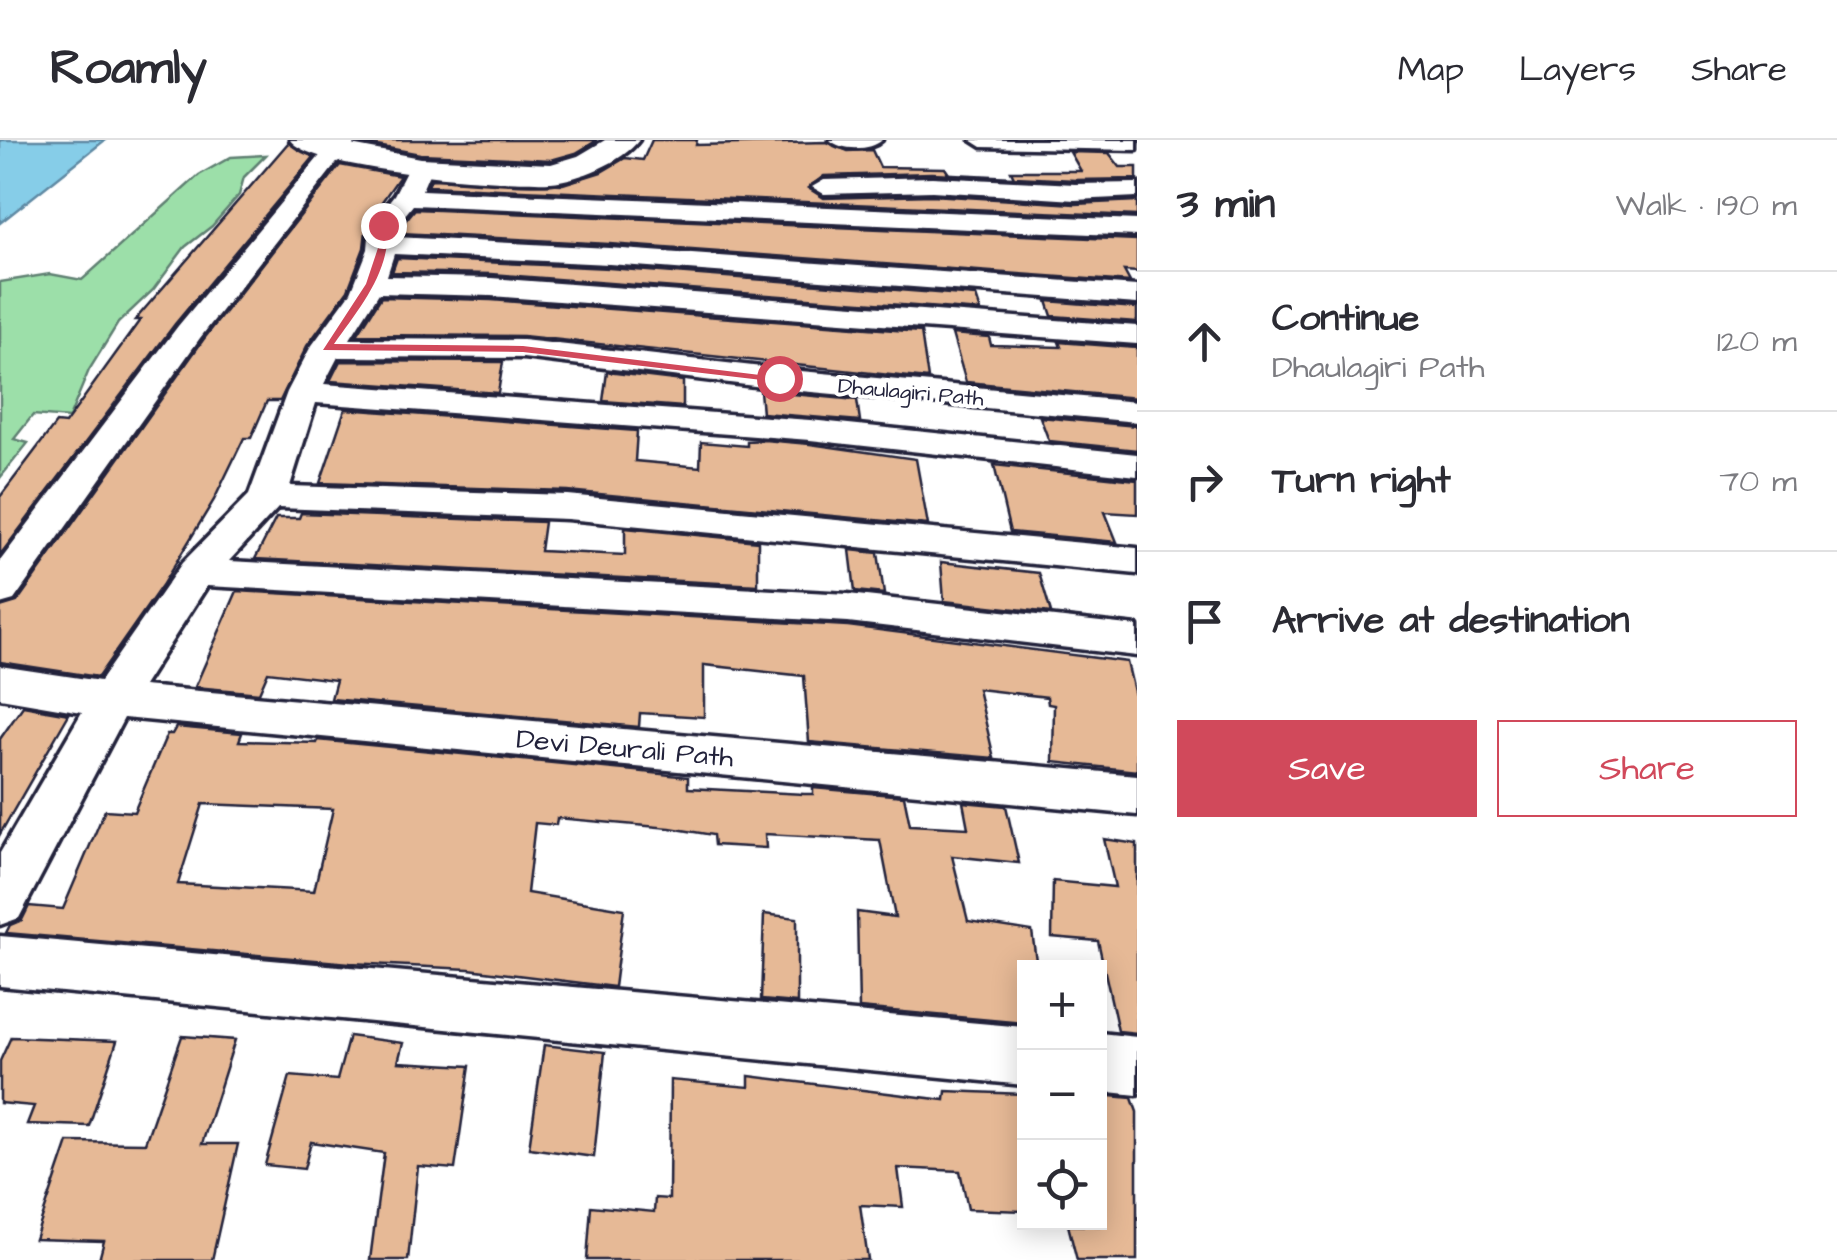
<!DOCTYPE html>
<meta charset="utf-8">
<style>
:root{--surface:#fff;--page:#f2f2f3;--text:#2b2b33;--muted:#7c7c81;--line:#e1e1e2;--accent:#d1495b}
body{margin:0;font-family:"Architects Daughter",sans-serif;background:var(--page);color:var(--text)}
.controls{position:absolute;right:30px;bottom:30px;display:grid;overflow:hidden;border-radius:0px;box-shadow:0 5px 25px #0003}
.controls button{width:90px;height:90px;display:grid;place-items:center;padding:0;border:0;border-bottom:2px solid var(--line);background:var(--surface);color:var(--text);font:50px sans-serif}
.stop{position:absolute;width:30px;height:30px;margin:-22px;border:8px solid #d1495b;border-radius:50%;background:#fff}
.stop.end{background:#d1495b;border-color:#fff;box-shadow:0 2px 10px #0008}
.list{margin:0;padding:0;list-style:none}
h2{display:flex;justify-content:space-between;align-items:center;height:130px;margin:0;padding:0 40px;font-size:42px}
h2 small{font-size:32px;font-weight:400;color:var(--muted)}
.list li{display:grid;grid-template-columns:65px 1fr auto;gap:30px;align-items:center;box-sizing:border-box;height:140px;padding:0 40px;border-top:2px solid var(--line)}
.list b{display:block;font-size:38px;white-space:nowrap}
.list p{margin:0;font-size:32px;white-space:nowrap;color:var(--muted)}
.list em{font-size:32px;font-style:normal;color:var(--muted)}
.actions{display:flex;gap:20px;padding:30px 40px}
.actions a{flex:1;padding:22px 0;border:2px solid var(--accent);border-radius:0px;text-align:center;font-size:35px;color:var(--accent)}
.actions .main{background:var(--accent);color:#fff}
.icon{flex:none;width:55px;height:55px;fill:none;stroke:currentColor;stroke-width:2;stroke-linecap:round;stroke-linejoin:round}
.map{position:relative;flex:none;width:1137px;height:1120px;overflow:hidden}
header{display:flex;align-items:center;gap:60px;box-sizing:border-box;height:140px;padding:0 50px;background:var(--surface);border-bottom:2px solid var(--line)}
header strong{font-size:48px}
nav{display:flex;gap:55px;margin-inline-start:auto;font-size:35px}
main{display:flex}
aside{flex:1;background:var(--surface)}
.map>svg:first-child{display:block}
</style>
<header>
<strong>Roamly</strong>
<nav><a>Map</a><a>Layers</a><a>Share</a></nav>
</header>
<main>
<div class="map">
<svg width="1137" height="1120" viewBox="0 0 1137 1120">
<rect width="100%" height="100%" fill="#fff"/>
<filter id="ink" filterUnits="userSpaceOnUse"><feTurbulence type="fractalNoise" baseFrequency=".01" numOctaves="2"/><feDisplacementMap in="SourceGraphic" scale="20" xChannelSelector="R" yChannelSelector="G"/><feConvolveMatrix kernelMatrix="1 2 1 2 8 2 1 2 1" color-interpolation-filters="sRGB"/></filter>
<g filter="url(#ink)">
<!-- green -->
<path fill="#9cdfa9" stroke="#5f8072" stroke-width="2.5" d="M266 15 244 37 239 55 212 86 185 107 153 150 118 183 89 230 69 278 33 275 14 299 28 303 0 338V142L50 134 82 140 199 35 231 17Z"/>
<!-- water -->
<path fill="#86cde8" stroke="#5e89a3" stroke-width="2.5" d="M0 0H105L0 83Z"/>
<!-- building -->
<path fill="#e6b996" stroke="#22223b" stroke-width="2.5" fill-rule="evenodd" d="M363 0H596V1L576 13 551 20 420 14 361 3Z
M652 0H697L696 5 827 2 848 11 872 10 880 27 945 28 949 34 1014 37 1011 31H1081L1070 12 1109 13 1120 27H1137V39L1075 40 932 33 824 36 808 48 824 58 932 55 1075 64 1137 61V76L428 46 431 39 563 44 601 32 625 18 643 20Z
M288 3 314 17 175 184 0 415V357L56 283 65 284 140 180H135Z
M340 25 400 36 367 83 364 108 348 150 307 206 280 261H267L251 298H244L214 360 163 444 98 537 0 522V467L17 462 203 200Z
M415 69 1137 100V132L1124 131 1130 142 609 104 400 93V87Z
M397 118 609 128 976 156 981 171 491 134 392 132Z
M381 157 491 160 921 192 928 239 523 196 357 195Z
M1047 161 1137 168V182L1052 176Z
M952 194 989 197 991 205 1061 207 1059 202 1137 208V258L966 242Z
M340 221 503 222 498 253 330 241Z
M607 232 683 241V267L603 261Z
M760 251 857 260 860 281 762 273Z
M345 269 637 291 635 321 700 327 701 302 747 306V301L764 300 810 304 916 319 928 385 567 351 320 343Z
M1040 277 1137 286V310L1049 301Z
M994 325 1137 340V374L1105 372 1117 402 1010 392Z
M301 373 544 382 540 411 625 415V388L758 401V445L255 419 276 378H299Z
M850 410 878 413 884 454 855 451Z
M941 422 1039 433 1051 473 944 461Z
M237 451 848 486 1127 522 1137 564V631L1053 622 1054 565 1048 564 1047 557 978 549 994 618 809 602 804 536 704 525V577L640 573 639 587 331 559 336 540 268 532 259 553 195 547Z
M23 566 69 574 0 694V599Z
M176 587 242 593 239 601 317 603 318 600 635 631 688 637V648L804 654H813V648L904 656 910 685 968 688 963 662 1006 666 1019 723 952 716 968 781 1032 791 1037 828H1024V883L859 868 857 772 895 777 880 700 765 694 766 708 714 705 713 695 670 688 557 678 556 685 535 683 527 753 624 769 614 847 469 829 350 823 6 793 10 785 22 780 29 766 63 769 105 670 134 672 167 594H172ZM203 664 333 669 314 751 178 744Z
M1104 699 1137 704V893L1118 891 1098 801 1052 797 1053 741 1115 747Z
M764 774 797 778V863L761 860Z
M182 896 235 900 202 1004H238L212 1120H99L104 1101 35 1099 68 1002 145 1003Z
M349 896 403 903 398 922 470 926 455 1029 418 1026 408 1120H370L384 1013 311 1002 304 1029 265 1025 290 936 337 940Z
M11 897 117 901 89 986 27 984 34 966 0 963V921Z
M544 905 605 912 594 1017 529 1008Z
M749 936 945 960 946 951 1024 954V1071L968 1069 960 1031 898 1028 903 1067 860 1065 868 1120H587L591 1066 654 1072 655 1058 669 1059 670 940 749 947Z
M1100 955 1132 958 1137 972V1120H1077L1068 1085 1100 1086Z"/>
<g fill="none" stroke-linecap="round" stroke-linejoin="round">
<!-- street casing -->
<g stroke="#22223b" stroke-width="7">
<path id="street" d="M333 0H359L343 15 200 198 14 460 0 464V421L178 186Z
M830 0H882C871 11 841 11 830 0Z
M971 0H1137V10L982 7Z
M420 20 432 27 422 50 1137 80V96L413 65 396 86V97L609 108 1137 146V164L609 124 394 114 387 136 491 138 1137 186V204L491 156 379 153 350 199 523 200 779 229 1137 262V282L779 249 523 218 338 217 324 244 810 280 1137 314V336L810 300 316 263 290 346 567 355 1137 408V434L567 379 278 368 229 421 848 454 1137 486V516L848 482 207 446 143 546 1137 635V675L124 578 19 778 0 785V713L82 572 0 558V526L100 541 182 423 249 355 287 252 310 208 351 152 368 109 370 85 394 55 411 22Z
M932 37 1075 44 1137 43V57L1075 60 932 51 824 54 812 47 824 40Z
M0 796 1024 887V945L0 846Z
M1100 893 1137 897V955L1100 951Z"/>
</g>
<!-- secondary casing -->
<g stroke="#22223b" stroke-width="7">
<path id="secondary" d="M290 0H324L420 18 551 24 578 16 605 0H639C623 22 578 40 551 42 508 44 313 32 290 0Z"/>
</g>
<!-- street -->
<use href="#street" fill="#fff" fill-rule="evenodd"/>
<!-- secondary -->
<use href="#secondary" fill="#fff" fill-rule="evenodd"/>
</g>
</g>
<!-- route -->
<path fill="#d1495b" d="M383 82 388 85C390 133 360 167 334 204L523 206 785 238 779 242 523 212 323 210 366 144 379 105 378 85Z"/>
<g text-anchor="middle" stroke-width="8" stroke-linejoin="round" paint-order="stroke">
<!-- far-street labels -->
<g font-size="22" fill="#22223b" stroke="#fff">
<text transform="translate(911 251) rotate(5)" y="8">Dhaulagiri Path</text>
</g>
<!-- street labels -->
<g font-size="28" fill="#22223b" stroke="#fff">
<text transform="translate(625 607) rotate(5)" y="10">Devi Deurali Path</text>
</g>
</g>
</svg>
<div class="controls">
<button>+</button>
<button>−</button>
<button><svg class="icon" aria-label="locate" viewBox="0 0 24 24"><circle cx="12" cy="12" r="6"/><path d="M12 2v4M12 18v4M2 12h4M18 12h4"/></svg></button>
</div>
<div class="stop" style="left:779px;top:238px"></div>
<div class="stop end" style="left:383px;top:85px"></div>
</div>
<aside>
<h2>3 min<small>Walk · 190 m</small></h2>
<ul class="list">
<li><svg class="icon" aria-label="ahead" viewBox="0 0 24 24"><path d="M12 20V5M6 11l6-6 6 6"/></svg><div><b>Continue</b><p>Dhaulagiri Path</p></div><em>120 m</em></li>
<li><svg class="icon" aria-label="right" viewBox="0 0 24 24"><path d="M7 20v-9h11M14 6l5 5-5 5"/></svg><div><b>Turn right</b></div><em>70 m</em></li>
<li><svg class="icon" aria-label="arrive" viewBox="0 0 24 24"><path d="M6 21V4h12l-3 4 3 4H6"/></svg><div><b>Arrive at destination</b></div></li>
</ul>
<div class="actions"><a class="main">Save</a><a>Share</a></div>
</aside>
</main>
